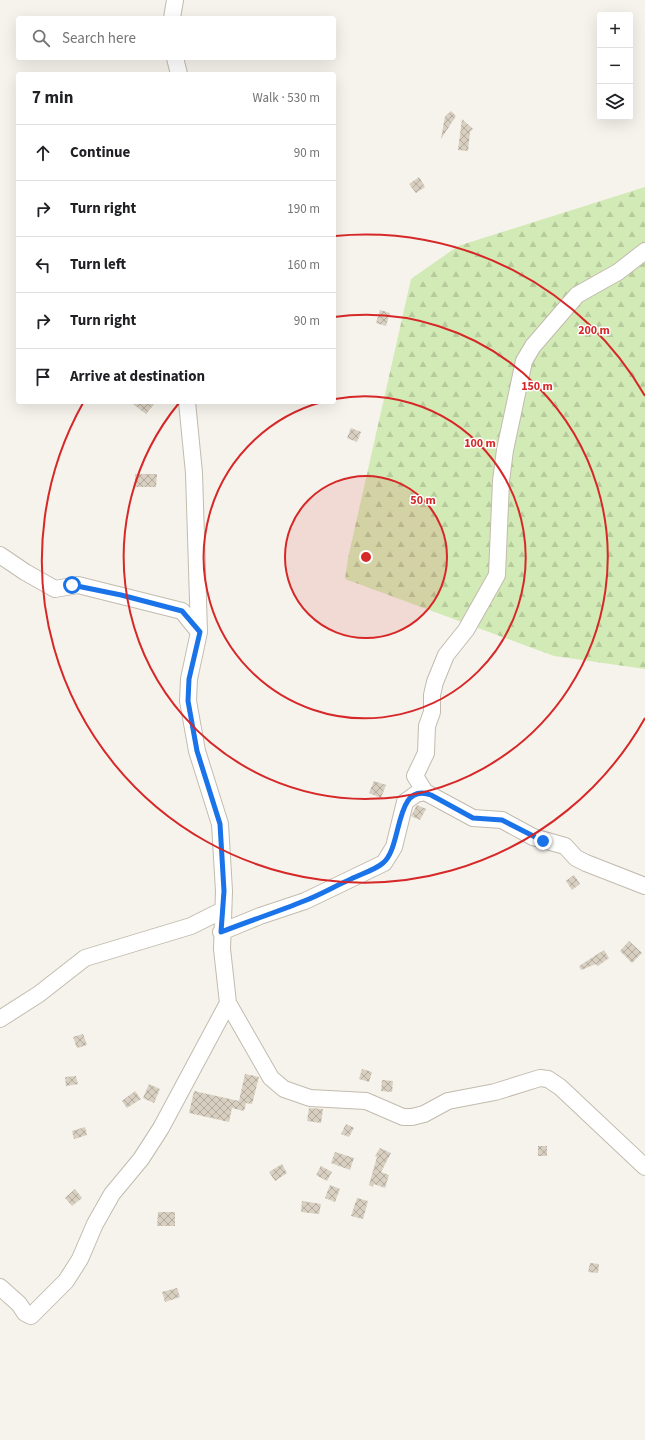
<!DOCTYPE html>
<meta charset="utf-8">
<style>
:root{--surface:#fff;--page:#f2f2f2;--text:#202124;--muted:#757577;--line:#e0e0e0}
body{margin:0;font-family:"Source Sans 3",sans-serif;background:var(--page);color:var(--text)}
.controls{position:absolute;right:12px;top:12px;display:grid;overflow:hidden;border-radius:4px;box-shadow:0 4px 16px #0002}
.controls button{width:36px;height:36px;display:grid;place-items:center;padding:0;border:0;border-bottom:1px solid var(--line);background:var(--surface);color:var(--text);font:20px sans-serif}
.stop{position:absolute;width:12px;height:12px;margin:-9px;border:3px solid #1a73e8;border-radius:50%;background:#fff}
.stop.end{background:#1a73e8;border-color:#fff;box-shadow:0 1px 4px #0008}
.list{margin:0;padding:0;list-style:none}
h2{display:flex;justify-content:space-between;align-items:center;height:52px;margin:0;padding:0 16px;font-size:17px}
h2 small{font-size:13px;font-weight:400;color:var(--muted)}
.list li{display:grid;grid-template-columns:26px 1fr auto;gap:12px;align-items:center;box-sizing:border-box;height:56px;padding:0 16px;border-top:1px solid var(--line)}
.list b{display:block;font-size:15px;white-space:nowrap}
.list em{font-size:13px;font-style:normal;color:var(--muted)}
.icon{flex:none;width:22px;height:22px;fill:none;stroke:currentColor;stroke-width:2;stroke-linecap:round;stroke-linejoin:round}
.map{position:relative;flex:none;width:645px;height:1440px;overflow:hidden}
.search{position:absolute;background:var(--surface);box-shadow:0 4px 16px #0002;left:16px;top:16px;width:320px;height:44px;display:flex;align-items:center;gap:10px;box-sizing:border-box;padding:0 14px;border-radius:4px;color:var(--muted);font-size:15px}
.panel{position:absolute;background:var(--surface);box-shadow:0 4px 16px #0002;left:16px;top:72px;width:320px;height:332px;border-radius:4px}
.map>svg:first-child{display:block}
</style>
<div class="map">
<svg width="645" height="1440" viewBox="0 0 645 1440">
<defs>
<pattern id="forest-firs" width="22" height="20" patternUnits="userSpaceOnUse"><rect width="22" height="20" fill="#d2eab5"/><path d="M5 1l3.5 6h-7zM16 11l3.5 6h-7z" fill="#b6ca9c"/></pattern>
<pattern id="building-cross-hatch" width="8" height="8" patternUnits="userSpaceOnUse"><rect width="8" height="8" fill="#d8cfc1"/><path d="M0 0l8 8M0 8l8-8" fill="none" stroke="#b1aa9e"/></pattern>
</defs>
<rect width="100%" height="100%" fill="#f6f3ec"/>
<!-- forest -->
<path fill="url(#forest-firs)" d="M645 187V669L554 656 345 579 348 558 411 279 458 246Z"/>
<!-- building -->
<path fill="url(#building-cross-hatch)" d="M451 111 456 116 441 139 445 116Z
M462 119 473 129 470 132 468 151 458 150Z
M419 177 425 187 416 193 409 184Z
M380 310 390 313 386 326 376 323Z
M130 402H156L146 414Z
M351 428 361 432 357 442 347 438Z
M135 474H157L156 487H135Z
M374 781 386 785 381 798 369 793Z
M417 805 426 809 420 820 411 816Z
M574 875 580 884 572 890 566 881Z
M629 941 642 953 632 963 620 951Z
M604 950 609 958 598 966 596 964 581 970 579 966Z
M83 1034 87 1045 77 1048 73 1037Z
M362 1069 372 1072 369 1082 359 1079Z
M245 1074 259 1077 252 1104 246 1103 244 1111 232 1108 229 1122 189 1113 194 1091 239 1101Z
M76 1076 78 1084 66 1086 65 1077Z
M382 1080 393 1081 392 1092 381 1091Z
M149 1084 160 1089 154 1103 143 1098Z
M135 1091 141 1099 127 1108 122 1101Z
M309 1108 323 1109 321 1123 307 1121Z
M346 1124 354 1128 349 1137 341 1134Z
M85 1127 87 1135 74 1139 72 1131Z
M538 1146H547V1156H538Z
M380 1148 391 1153 381 1172 389 1175 385 1188 374 1184 373 1187 369 1185 377 1157 375 1156Z
M335 1152 354 1158 350 1170 331 1163Z
M282 1164 287 1173 275 1181 269 1172Z
M321 1166 332 1172 327 1181 316 1175Z
M330 1185 340 1189 335 1202 325 1198Z
M75 1189 82 1198 72 1206 65 1198Z
M357 1198 368 1201 363 1219 351 1216Z
M302 1201 321 1204 319 1214 301 1212Z
M158 1212H175V1226H157Z
M590 1263 599 1264 598 1273 588 1272Z
M177 1288 180 1297 165 1302 162 1292Z"/>
<g fill="none" stroke-linecap="round" stroke-linejoin="round">
<!-- minor casing -->
<g stroke="#c2bbae" stroke-width="18">
<path id="minor" d="M172 18 175 0
M175 58 179 74
M187 402 194 473 199 632 189 679 188 701 197 751 220 824 224 891 222 949 228 1003 271 1078 284 1089 310 1098 366 1101 403 1117H412L424 1114 448 1101 495 1092 540 1078 548 1079 560 1087 645 1167
M0 555 25 572 55 589 78 585 182 611 199 632
M425 792 415 776 426 753 427 726 432 712V695L435 682 446 655 466 630 497 575 501 481 505 450 524 361 533 346 577 295 618 272 645 251
M221 932 260 916 305 901 384 863 394 847 405 802 416 794 425 792 473 818 502 820 533 837 565 846 576 858 586 863 645 886
M0 1019 39 994 85 958 191 926 223 910
M0 1287 19 1304 25 1313 31 1316 66 1281 80 1259 95 1224 112 1194 141 1159 161 1128 228 1003"/>
</g>
<!-- minor -->
<use href="#minor" stroke="#fff" stroke-width="16"/>
</g>
<g fill="none" stroke-linecap="round" stroke-linejoin="round">
<!-- route -->
<path stroke="#1a73e8" stroke-width="5" d="M72 585 121 595 182 611 200 632 189 679 188 701 197 751 220 824 224 891 221 932C249 921 277 912 304 901 320 895 335 886 351 879 361 874 375 870 383 863 403 847 394 781 431 795L473 818 502 820 543 841"/>
</g>
<!-- distance rings -->
<circle cx="366" cy="557" r="81" fill="#d62828" fill-opacity=".12"/>
<g fill="none" stroke="#d62828" stroke-width="2">
<circle cx="366" cy="557" r="81"/>
<path d="M335 399A161 161 0 1 1 322 402"/>
<path d="M334 317A242 242 0 1 1 179 403"/>
<path d="M645 718A322 322 0 0 1 83 403M335 236A322 322 0 0 1 645 396"/>
</g>
<circle cx="366" cy="557" r="6" fill="#d62828" stroke="#fff" stroke-width="2"/>
<g font-size="12" text-anchor="middle" font-weight="bold" fill="#d62828" stroke="#fff" stroke-width="3" stroke-linejoin="round" paint-order="stroke">
<text x="594" y="334">200 m</text>
<text x="537" y="390">150 m</text>
<text x="480" y="447">100 m</text>
<text x="423" y="504">50 m</text>
</g>
</svg>
<div class="controls">
<button>+</button>
<button>−</button>
<button><svg class="icon" aria-label="layers" viewBox="0 0 24 24"><path d="M12 4l9 5-9 5-9-5zM3 14l9 5 9-5"/></svg></button>
</div>
<div class="stop" style="left:72px;top:585px"></div>
<div class="stop end" style="left:543px;top:841px"></div>
<div class="search"><svg class="icon" aria-label="search" viewBox="0 0 24 24"><circle cx="10" cy="10" r="6"/><path d="M15 15l6 6"/></svg>Search here</div>
<section class="panel">
<h2>7 min<small>Walk · 530 m</small></h2>
<ul class="list">
<li><svg class="icon" aria-label="ahead" viewBox="0 0 24 24"><path d="M12 20V5M6 11l6-6 6 6"/></svg><div><b>Continue</b></div><em>90 m</em></li>
<li><svg class="icon" aria-label="right" viewBox="0 0 24 24"><path d="M7 20v-9h11M14 6l5 5-5 5"/></svg><div><b>Turn right</b></div><em>190 m</em></li>
<li><svg class="icon" aria-label="left" viewBox="0 0 24 24"><path d="M17 20v-9H6M10 6l-5 5 5 5"/></svg><div><b>Turn left</b></div><em>160 m</em></li>
<li><svg class="icon" aria-label="right" viewBox="0 0 24 24"><path d="M7 20v-9h11M14 6l5 5-5 5"/></svg><div><b>Turn right</b></div><em>90 m</em></li>
<li><svg class="icon" aria-label="arrive" viewBox="0 0 24 24"><path d="M6 21V4h12l-3 4 3 4H6"/></svg><div><b>Arrive at destination</b></div></li>
</ul>
</section>
</div>
